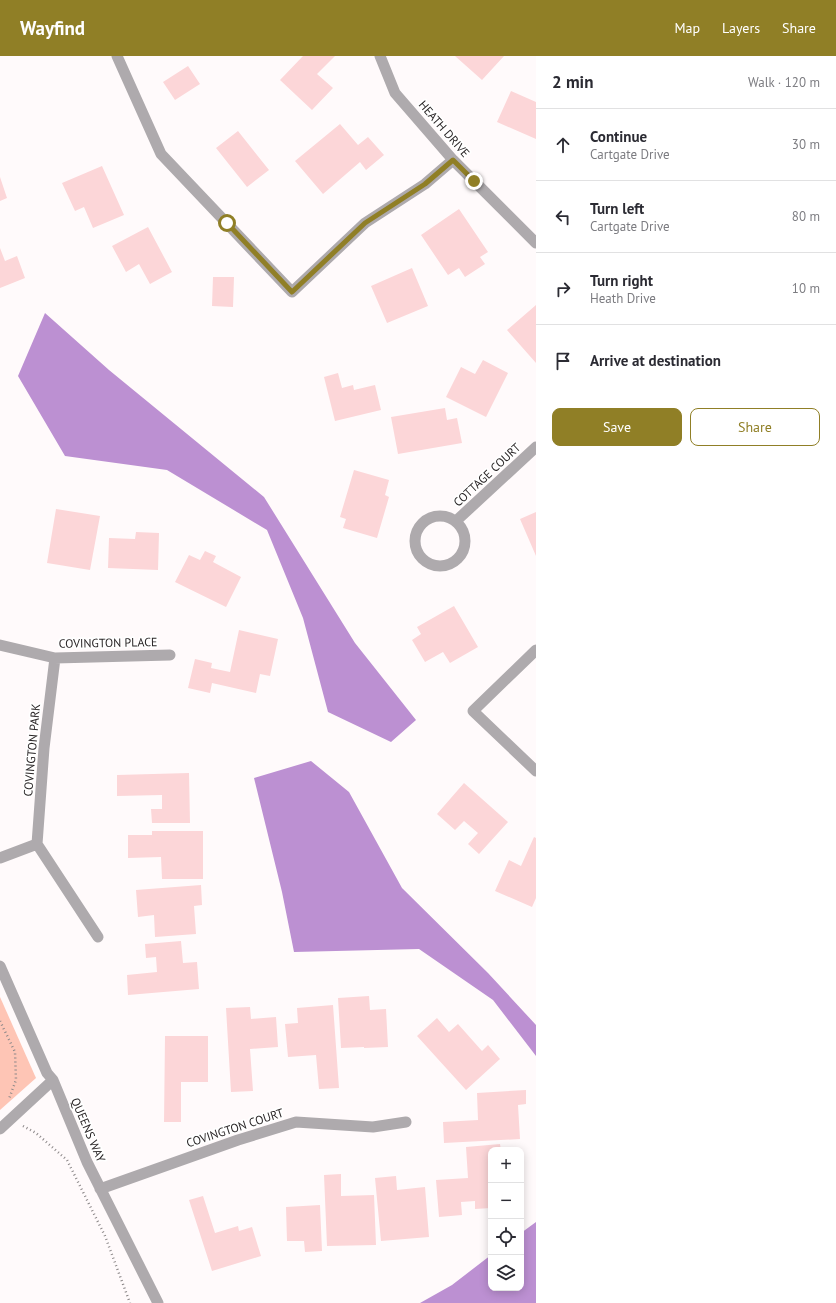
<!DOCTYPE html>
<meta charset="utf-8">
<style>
:root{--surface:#fff;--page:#f7f7f7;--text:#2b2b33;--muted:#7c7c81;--line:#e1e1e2;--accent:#907f26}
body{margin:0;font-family:"PT Sans",sans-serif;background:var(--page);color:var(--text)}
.controls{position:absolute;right:12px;bottom:12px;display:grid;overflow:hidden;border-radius:8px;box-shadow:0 2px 10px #0003}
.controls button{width:36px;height:36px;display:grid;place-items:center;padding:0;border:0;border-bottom:1px solid var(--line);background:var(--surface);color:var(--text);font:20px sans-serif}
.stop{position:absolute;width:12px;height:12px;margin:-9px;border:3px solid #907f26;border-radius:50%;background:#fff}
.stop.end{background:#907f26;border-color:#fff;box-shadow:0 1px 4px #0008}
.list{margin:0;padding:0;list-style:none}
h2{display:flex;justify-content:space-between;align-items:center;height:52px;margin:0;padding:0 16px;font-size:17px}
h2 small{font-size:13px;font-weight:400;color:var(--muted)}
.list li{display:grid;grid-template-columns:26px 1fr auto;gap:12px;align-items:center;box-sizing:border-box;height:72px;padding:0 16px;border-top:1px solid var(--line)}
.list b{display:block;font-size:15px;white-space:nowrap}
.list p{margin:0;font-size:13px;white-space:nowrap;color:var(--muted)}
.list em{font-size:13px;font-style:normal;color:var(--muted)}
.actions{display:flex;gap:8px;padding:12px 16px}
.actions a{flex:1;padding:9px 0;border:1px solid var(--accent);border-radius:8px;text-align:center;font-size:14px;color:var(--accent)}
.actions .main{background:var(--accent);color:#fff}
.icon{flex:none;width:22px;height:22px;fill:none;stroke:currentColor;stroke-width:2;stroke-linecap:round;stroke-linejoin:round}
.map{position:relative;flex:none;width:536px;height:1247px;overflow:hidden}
header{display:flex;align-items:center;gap:24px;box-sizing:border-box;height:56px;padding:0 20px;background:var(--accent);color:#fff}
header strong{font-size:19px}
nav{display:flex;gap:22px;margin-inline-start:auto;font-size:14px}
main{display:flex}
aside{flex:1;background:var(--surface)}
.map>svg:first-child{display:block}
</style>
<header>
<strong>Wayfind</strong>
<nav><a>Map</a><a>Layers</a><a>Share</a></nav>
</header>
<main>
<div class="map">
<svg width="536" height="1247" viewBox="0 0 536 1247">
<rect width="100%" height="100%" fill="#fffafb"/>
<!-- green -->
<path fill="#fec5b5" d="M0 941 36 1022 0 1054Z"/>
<!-- water -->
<path fill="#bc90d2" d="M45 257 109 314 264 441 355 587 416 664 391 686 328 656 303 562 267 474 167 414 65 400 18 320Z
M311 705 349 736 402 832 488 917 536 969V1000L493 944 419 893 294 896 282 836 254 722Z
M536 1166V1247H420L452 1229 491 1199V1232H521V1177Z"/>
<!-- building -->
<path fill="#fcd6d8" d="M303 0H335L317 18 333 32 312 54 280 24Z
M455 0H504L482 24Z
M188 10 200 28 175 44 163 26Z
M511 35 536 46V83L497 66Z
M340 68 358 89 368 81 384 99 366 114 360 106 323 138 295 105Z
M238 75 269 114 247 131 216 92Z
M102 110 124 159 93 172 84 151 75 155 62 127Z
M0 121 7 142 0 145Z
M459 153 488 196 480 201 485 208 465 221 459 212 448 219 421 179Z
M148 171 172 216 150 228 139 208 126 216 112 190Z
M0 192 5 205 17 200 25 222 0 232Z
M412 212 428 250 387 267 371 230Z
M213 221H234L233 251 212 250Z
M536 249V307L507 274Z
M483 304 508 317 486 361 446 341 461 311 475 318Z
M338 317 342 332 353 329 354 334 375 329 381 354 335 365 324 321Z
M445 352 447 364 457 362 462 387 398 398 391 361Z
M354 414 389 424 385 439 389 441 377 482 343 472 346 463 340 461Z
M56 453 100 460 90 514 47 507Z
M536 456V500L520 463Z
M136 476 159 477 158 514 108 512 109 482 135 483Z
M205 495 216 500 213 506 241 521 226 551 175 526 189 499 200 504Z
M454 550 478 591 450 607 443 596 425 606 412 584 421 578 417 571Z
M239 574 278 583 270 620 260 618 256 637 212 627 210 637 188 632 195 603 212 607 211 612 230 616Z
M189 717 190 767H152L151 753H162V739L117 740V719Z
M464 727 508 766 479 798 468 788 478 777 464 765 455 774 437 758Z
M152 775H203V823H162L161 801 128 802V779H152Z
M534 781 536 782V842L532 851 495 835 509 804 521 810Z
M201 829 202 849 194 850 196 878 155 881 154 859 138 861 136 834Z
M181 885 183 907 197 906 199 933 128 939 127 919 157 916 156 901 146 902 145 888Z
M369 940 370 954 386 953 388 991 364 992V991L341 992 338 942Z
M333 949 339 1032 319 1033 316 999 288 1001 285 968 298 967 297 952Z
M250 951 251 963 276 961 278 991 250 993 253 1035 231 1036 226 952Z
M437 962 449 976 458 968 482 995 488 989 500 1003 466 1034 417 980Z
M165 980H208V1026H181V1066H164Z
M526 1034V1048L518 1049 520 1083 444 1087 443 1066 478 1064 477 1037Z
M500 1088 501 1094H491V1152L475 1153V1145L461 1146 462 1159 439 1161 436 1124 468 1122 466 1091Z
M341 1118V1140L374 1139 376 1189 327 1190 324 1119Z
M396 1120 397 1134 425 1131 429 1181 381 1185 375 1122Z
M203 1140 215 1177 238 1170 239 1175 252 1171 261 1200 212 1215 189 1144Z
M320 1149 322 1195 305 1196 304 1185H287L286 1151Z"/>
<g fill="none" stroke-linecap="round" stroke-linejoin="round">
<!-- path -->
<path stroke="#8c8889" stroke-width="2.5" stroke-dasharray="1 3" stroke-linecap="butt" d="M0 965 15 996 16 1024 9 1043
M23 1070 36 1077 67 1104 105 1180 130 1247"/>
<!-- minor -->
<path stroke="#aeaaad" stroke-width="11" d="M117 0 161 98 292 236 365 167 425 128 453 104
M380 0 395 37 453 104 536 187
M415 485a25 25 0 1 1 50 0a25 25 0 1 1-50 0Z
M456 465 536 391
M0 589 55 602 170 599
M536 594 473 655 536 715
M55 602 44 692 37 788 98 881
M0 802 37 788
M0 910 47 1017 53 1024 87 1106 158 1247
M0 1073 53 1024
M100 1133 238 1084 296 1066 373 1071 406 1066"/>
</g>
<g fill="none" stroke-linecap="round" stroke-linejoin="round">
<!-- route -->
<path stroke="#907f26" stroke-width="5" d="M227 167 292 236 365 167 425 128 453 104 474 125"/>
</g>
<g text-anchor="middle" stroke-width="3.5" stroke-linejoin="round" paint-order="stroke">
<!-- street labels -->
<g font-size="12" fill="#292526" stroke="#fff">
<text transform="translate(444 73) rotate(49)" y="4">HEATH DRIVE</text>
<text transform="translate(487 419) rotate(-43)" y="4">COTTAGE COURT</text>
<text transform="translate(108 587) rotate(-1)" y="4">COVINGTON PLACE</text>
<text transform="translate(32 694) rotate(-85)" y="4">COVINGTON PARK</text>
<text transform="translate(235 1072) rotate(-18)" y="4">COVINGTON COURT</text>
<text transform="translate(88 1074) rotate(67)" y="4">QUEENS WAY</text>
</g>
</g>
</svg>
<div class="controls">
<button>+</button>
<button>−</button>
<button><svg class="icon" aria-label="locate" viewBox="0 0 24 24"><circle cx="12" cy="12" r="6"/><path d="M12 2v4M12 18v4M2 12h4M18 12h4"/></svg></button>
<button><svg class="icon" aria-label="layers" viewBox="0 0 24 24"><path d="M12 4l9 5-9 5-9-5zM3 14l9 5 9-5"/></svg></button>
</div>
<div class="stop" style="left:227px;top:167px"></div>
<div class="stop end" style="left:474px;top:125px"></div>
</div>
<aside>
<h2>2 min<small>Walk · 120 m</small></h2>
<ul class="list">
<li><svg class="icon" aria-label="ahead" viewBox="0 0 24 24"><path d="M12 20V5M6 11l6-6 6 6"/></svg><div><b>Continue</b><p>Cartgate Drive</p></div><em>30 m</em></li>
<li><svg class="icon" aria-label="left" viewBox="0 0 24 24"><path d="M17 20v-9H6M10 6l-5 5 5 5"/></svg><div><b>Turn left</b><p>Cartgate Drive</p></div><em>80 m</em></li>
<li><svg class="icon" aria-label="right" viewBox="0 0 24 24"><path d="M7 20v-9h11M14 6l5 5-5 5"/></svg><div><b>Turn right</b><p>Heath Drive</p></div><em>10 m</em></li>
<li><svg class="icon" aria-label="arrive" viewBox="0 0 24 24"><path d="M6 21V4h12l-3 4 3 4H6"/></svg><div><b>Arrive at destination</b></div></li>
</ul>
<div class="actions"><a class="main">Save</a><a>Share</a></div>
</aside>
</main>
